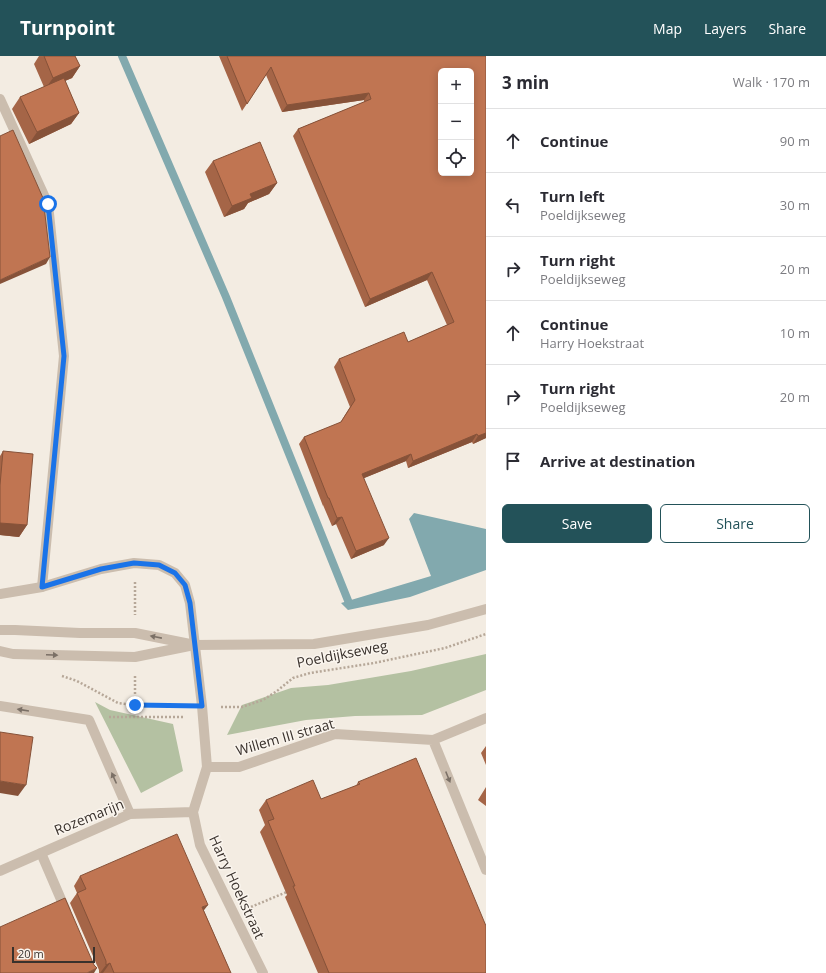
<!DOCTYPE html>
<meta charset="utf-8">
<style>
:root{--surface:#fff;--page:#f7f7f7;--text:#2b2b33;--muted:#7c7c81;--line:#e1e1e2;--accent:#235259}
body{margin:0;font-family:"Open Sans",sans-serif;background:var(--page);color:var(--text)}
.controls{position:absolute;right:12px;top:12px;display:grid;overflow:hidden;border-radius:6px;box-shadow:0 2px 10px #0003}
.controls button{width:36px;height:36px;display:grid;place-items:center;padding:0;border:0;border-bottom:1px solid var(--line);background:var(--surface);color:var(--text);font:20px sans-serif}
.scale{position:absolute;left:12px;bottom:10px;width:83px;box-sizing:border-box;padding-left:4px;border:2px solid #39312c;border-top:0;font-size:11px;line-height:14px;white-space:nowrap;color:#39312c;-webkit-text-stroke:3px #faf5ee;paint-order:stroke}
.stop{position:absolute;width:12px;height:12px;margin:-9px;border:3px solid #1a73e8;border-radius:50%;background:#fff}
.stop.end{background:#1a73e8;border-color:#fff;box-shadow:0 1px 4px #0008}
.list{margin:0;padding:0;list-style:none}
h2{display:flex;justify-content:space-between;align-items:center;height:52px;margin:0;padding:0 16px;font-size:17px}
h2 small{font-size:13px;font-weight:400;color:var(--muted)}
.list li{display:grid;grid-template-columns:26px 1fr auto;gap:12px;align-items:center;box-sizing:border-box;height:64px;padding:0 16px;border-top:1px solid var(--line)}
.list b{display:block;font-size:15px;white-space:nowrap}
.list p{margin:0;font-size:13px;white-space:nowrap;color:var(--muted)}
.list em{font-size:13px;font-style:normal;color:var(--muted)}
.actions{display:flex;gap:8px;padding:12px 16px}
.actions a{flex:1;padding:9px 0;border:1px solid var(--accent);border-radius:6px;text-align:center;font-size:14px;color:var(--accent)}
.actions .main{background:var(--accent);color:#fff}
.icon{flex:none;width:22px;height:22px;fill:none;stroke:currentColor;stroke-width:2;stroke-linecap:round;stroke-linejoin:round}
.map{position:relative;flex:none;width:486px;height:917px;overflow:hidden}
header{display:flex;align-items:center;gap:24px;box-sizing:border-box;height:56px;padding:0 20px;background:var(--accent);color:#fff}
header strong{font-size:19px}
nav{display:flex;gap:22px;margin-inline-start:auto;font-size:14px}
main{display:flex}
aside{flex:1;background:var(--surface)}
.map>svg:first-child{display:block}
</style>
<header>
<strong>Turnpoint</strong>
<nav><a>Map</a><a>Layers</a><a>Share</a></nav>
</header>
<main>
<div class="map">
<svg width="486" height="917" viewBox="0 0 486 917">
<rect width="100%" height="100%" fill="#f3ece2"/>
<!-- green -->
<path fill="#b4c1a2" d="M486 598V634L422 659 355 660 306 664 227 679 242 649 291 632 328 629 411 615Z
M95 646 110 654 173 668 183 715 141 737Z"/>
<!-- water -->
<path fill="#82a9ae" d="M414 457 486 473V514L410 541 348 554 341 547 431 520 409 463Z"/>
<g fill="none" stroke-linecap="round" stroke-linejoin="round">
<!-- stream -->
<path stroke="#82a9ae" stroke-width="8" d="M122 0 226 241 349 547"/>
<!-- path -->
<path stroke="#b6a798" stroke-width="2.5" stroke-dasharray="2 2" stroke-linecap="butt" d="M135 526V559
M62 620 77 625 118 647 135 649 182 650
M135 620V649
M221 651H242L263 644 277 635 293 622 310 617 374 607 445 592 486 578
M109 661H184
M251 851 289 835"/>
<!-- service -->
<path stroke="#cbbdae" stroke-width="10" d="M0 43 48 148 64 300 42 531
M41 797 66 855"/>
<!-- minor -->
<path stroke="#cbbdae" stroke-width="10" d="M0 538 42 531 101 513 134 507 159 509 175 517 185 529 190 547 202 650 207 711 193 756 200 789 263 917
M0 650 89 664 130 758
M433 684 486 814
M207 711H239L335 678 433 684 486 662
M0 815 130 758 193 756"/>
<!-- tertiary -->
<path stroke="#cbbdae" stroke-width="10" d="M0 574H15L80 577H135L190 588
M0 595 13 598 135 601 194 589 314 588 428 569 486 553"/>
</g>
<!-- wall -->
<path fill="#a56547" d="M39 0H75L80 10 72 22 65 25 79 57 71 68 29 88 12 53 20 41 44 31 34 8Z
M219 0H486V382L473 388 472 386 408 412 406 405 364 422 384 489 351 503 336 468 332 470 323 449V450L299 388 304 381 340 367 350 351 334 311 339 303 408 286 447 269 427 224 365 251 293 80 298 73 364 46V44L282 56 266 19 242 55Z
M213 105 277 127 269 138 248 147 244 153 224 161 205 116Z
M3 395 27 469 19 481 0 479V400Z
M486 690V709L481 697Z
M358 726 486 917H318L285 841 287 839 260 776 265 769 259 754 266 744 321 743 356 730Z
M486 731V750L478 744Z
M80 820 204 855 231 917H99V914L70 847 77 837 74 830Z"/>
<!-- shaded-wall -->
<path fill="#865239" d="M80 10 72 22 45 33 53 22Z
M369 37 364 44 282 56 287 49Z
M79 57 71 68 29 88 37 76Z
M277 127 269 138 248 147 244 153 224 161 232 150 250 138Z
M50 201 46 208 0 228V224Z
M432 216 427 224 365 251 370 243Z
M486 377V382L473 388 478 380Z
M477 378 472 386 408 412 413 405Z
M411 398 406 405 357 425 362 418Z
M342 461 336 468 332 470 337 462Z
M0 467 27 469 19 481 0 479Z
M389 482 384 489 351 503 356 495Z
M0 725 26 729 18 740 0 737Z
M208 849 201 858 202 851Z
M110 907 103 917H100L106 909Z
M97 912 94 917H87Z"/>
<!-- building -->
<path fill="#c07552" stroke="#865239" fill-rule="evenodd" d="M44 0H75L80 10 53 22Z
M227 0H486V377L478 380 477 378 413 405 411 398 362 418 389 482 356 495 342 461 337 462 329 442H328L304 381 341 366 355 344 339 303 404 276 408 286 454 266 432 216 370 243 298 73 371 43 369 37 287 49 271 11 247 48ZM441 15H471V117H441Z
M64 22 79 57 37 76 20 41Z
M13 74 43 142 50 201 0 224V80Z
M260 86 277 127 250 138 252 142 232 150 213 105Z
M3 395 33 398 27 469 0 467V429Z
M0 676 33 681 26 729 0 725Z
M416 702 486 870V917H329L293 830H295L268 765 274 763 266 744 313 724 321 743 360 728 358 726Z
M177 778 208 849 202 851 231 917H114L110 907 106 909V905L77 837 86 833 80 820Z
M65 842 94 909 97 912 87 917H0V871Z"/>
<!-- one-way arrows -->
<defs><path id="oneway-solid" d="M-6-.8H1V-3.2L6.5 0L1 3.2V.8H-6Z"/></defs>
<g fill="#7b7066">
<use href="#oneway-solid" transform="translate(156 581) rotate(-169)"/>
<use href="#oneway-solid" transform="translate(52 599) rotate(2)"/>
<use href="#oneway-solid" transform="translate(23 654) rotate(-171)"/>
<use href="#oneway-solid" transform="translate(448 721) rotate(68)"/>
<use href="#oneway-solid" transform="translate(114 722) rotate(-114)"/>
</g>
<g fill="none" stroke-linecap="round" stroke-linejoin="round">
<!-- route -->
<path stroke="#1a73e8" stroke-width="5" d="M48 148 64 300 42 531 101 513 134 507 159 509 175 517 185 529 190 547 202 650 135 649"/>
</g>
<g text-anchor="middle" stroke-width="3" stroke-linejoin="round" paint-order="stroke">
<!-- street labels -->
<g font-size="14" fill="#39312c" stroke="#faf5ee">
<text transform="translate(342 598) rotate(-11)" y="5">Poeldijkseweg</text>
<text transform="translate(285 681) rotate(-16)" y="5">Willem III straat</text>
<text transform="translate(89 761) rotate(-22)" y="5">Rozemarijn</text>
<text transform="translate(237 831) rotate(65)" y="5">Harry Hoekstraat</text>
</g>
</g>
</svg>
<div class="controls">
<button>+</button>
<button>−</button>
<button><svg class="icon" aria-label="locate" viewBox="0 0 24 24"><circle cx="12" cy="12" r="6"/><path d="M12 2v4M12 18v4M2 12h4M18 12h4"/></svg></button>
</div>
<div class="scale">20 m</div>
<div class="stop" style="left:48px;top:148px"></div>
<div class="stop end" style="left:135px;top:649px"></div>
</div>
<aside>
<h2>3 min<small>Walk · 170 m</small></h2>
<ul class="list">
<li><svg class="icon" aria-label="ahead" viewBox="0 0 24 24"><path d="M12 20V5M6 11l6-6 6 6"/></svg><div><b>Continue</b></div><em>90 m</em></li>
<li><svg class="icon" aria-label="left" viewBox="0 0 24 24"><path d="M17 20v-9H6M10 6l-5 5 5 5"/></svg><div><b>Turn left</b><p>Poeldijkseweg</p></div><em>30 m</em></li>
<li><svg class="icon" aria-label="right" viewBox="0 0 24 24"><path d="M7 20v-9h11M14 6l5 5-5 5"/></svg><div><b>Turn right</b><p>Poeldijkseweg</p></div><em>20 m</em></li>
<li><svg class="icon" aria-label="ahead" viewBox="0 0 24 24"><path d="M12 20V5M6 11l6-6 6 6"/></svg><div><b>Continue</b><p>Harry Hoekstraat</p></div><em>10 m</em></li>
<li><svg class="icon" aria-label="right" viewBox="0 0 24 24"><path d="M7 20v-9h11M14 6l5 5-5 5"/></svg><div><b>Turn right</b><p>Poeldijkseweg</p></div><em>20 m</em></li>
<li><svg class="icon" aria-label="arrive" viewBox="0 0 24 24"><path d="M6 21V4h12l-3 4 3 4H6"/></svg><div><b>Arrive at destination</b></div></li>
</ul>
<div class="actions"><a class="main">Save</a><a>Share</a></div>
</aside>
</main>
